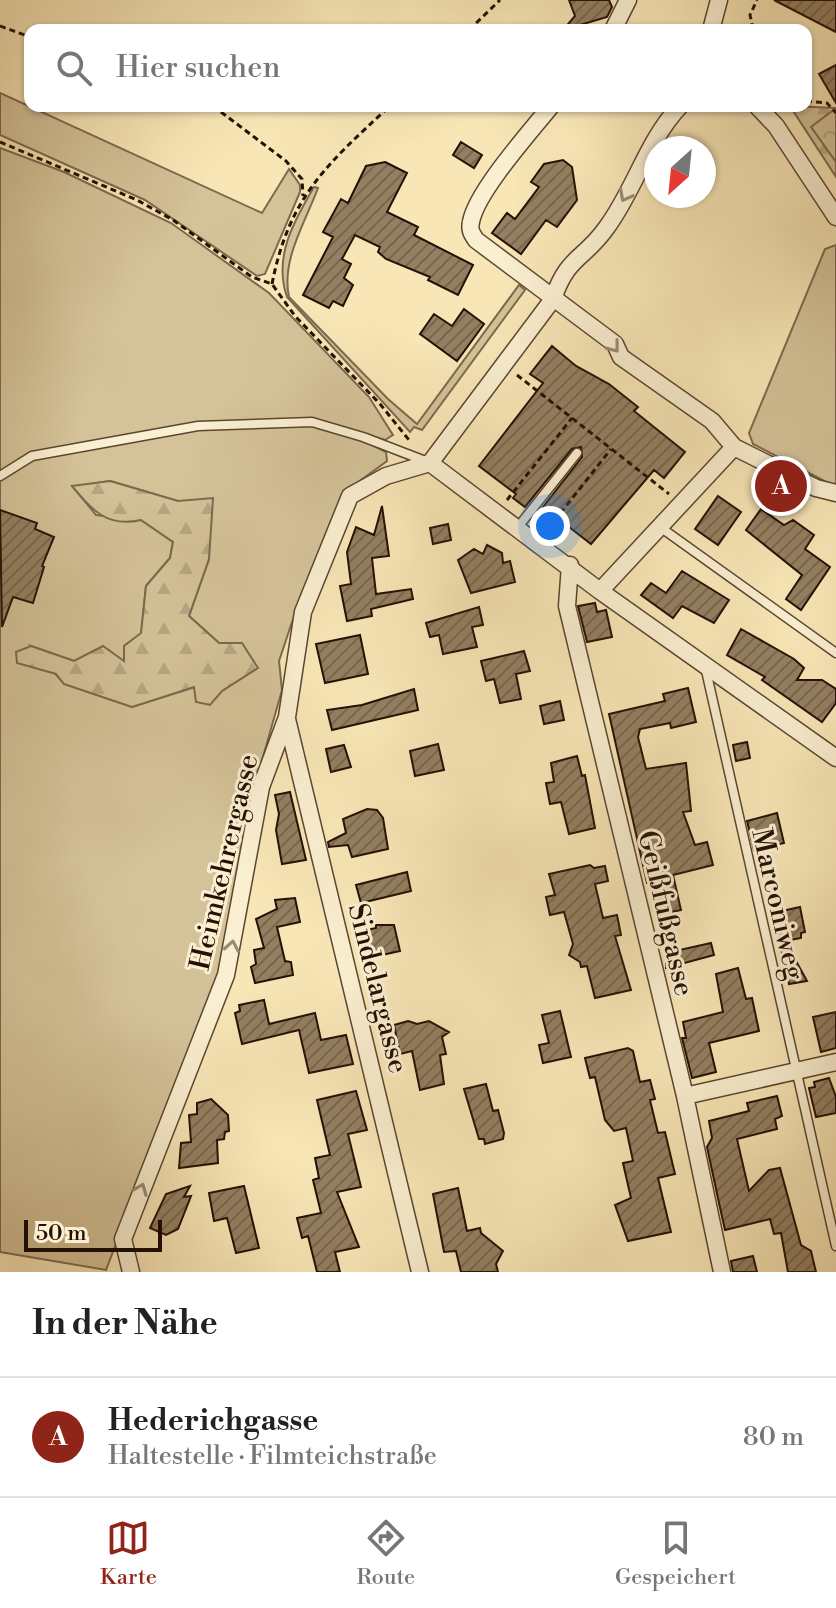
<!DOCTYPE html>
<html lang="de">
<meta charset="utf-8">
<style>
:root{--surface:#fff;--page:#f2f2f2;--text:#222;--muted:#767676;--line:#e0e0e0;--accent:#8f2418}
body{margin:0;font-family:"Libre Bodoni",serif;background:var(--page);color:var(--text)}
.compass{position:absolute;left:644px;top:136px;width:72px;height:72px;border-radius:50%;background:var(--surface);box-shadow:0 2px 6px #0004;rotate:207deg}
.scale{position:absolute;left:24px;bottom:20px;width:138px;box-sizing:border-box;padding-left:8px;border:4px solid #251005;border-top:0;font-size:22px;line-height:28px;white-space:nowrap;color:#251005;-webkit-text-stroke:6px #faefd0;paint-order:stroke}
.you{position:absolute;left:550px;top:526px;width:28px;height:28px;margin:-20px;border:6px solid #fff;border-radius:50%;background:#1a73e8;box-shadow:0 0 0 12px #1a73e833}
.badge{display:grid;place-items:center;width:52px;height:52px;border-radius:50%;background:var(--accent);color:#fff;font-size:26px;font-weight:700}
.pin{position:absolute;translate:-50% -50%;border:4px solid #fff;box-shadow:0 2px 8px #0006}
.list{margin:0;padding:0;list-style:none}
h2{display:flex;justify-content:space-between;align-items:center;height:104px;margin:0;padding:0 32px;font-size:34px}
h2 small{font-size:26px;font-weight:400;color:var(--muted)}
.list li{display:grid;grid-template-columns:52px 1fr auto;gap:24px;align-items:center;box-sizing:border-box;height:120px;padding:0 32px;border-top:2px solid var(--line)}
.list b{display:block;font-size:30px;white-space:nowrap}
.list p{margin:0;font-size:26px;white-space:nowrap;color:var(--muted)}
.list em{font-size:26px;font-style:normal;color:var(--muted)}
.icon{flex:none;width:44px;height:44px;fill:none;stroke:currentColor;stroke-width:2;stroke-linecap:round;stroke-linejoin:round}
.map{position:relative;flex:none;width:836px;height:1272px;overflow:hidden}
.search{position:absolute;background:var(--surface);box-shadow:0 2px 6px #0004;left:24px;right:24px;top:24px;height:88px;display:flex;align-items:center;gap:20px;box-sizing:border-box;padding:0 28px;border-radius:16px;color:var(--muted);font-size:30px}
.sheet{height:224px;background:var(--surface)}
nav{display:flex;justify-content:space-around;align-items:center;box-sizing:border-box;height:112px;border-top:2px solid var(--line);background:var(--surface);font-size:22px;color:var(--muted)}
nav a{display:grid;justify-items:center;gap:4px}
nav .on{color:var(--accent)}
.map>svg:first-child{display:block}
</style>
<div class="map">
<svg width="836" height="1272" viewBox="0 0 836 1272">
<defs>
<pattern id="forest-firs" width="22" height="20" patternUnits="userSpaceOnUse" patternTransform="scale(2)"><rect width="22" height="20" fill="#d4c298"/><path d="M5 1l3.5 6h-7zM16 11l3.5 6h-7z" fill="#b6a682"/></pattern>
<pattern id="park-crowns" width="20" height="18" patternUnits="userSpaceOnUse" patternTransform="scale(2)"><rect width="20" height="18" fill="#d4c298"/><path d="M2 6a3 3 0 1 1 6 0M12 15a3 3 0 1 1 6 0" fill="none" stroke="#b6a682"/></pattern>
<pattern id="building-hatch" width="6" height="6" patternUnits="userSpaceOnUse" patternTransform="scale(2)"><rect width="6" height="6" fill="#937f61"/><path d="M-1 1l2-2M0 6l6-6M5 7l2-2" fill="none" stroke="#78674e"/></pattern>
</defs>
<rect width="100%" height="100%" fill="#f8e6b6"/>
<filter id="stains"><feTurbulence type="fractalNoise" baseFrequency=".0025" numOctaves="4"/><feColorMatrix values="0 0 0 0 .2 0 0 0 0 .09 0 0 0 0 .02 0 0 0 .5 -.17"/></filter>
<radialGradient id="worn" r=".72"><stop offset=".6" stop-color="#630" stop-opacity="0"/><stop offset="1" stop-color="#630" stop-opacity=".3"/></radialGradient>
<!-- green -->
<path fill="#d4c298" stroke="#7c694e" stroke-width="2" fill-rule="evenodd" d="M0 93 262 213 289 169 300 185V192L265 274 257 276 145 200 0 135Z
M0 148 64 172 171 223 269 293 369 397 393 435 385 440 364 434 374 446 386 452 387 461 353 486 311 572 291 625 279 661 282 690 255 785 220 973 106 1270 0 1252ZM110 481 178 501 209 559 189 616 219 643 257 668 222 691 195 687 132 707 64 684 31 646 74 661H124V646L141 634 146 586 170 558 173 542 141 520 96 515 73 487Z
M314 187 318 188C305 223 281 260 289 297L388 399 417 424 519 285 525 290 422 430 414 427 410 432 287 297C273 257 294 221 314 187Z
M836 245V487L753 444 749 433 825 249Z"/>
<!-- forest -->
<path fill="url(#forest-firs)" stroke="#7c694e" stroke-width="2" d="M790 106 836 108V177Z
M110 481 178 501 213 498 209 559 189 616 219 643H242L258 668 222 691 210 705 196 702 194 687 132 707 64 684 56 674 17 663 16 652 31 646 74 661 103 646 124 661V646L141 633 146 586 170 558 173 542 141 520C107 528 92 510 72 486Z"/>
<!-- park -->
<path fill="url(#park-crowns)" stroke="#7c694e" stroke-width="2" d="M836 108V162L811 127Z"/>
<!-- building -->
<path fill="url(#building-hatch)" stroke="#251005" stroke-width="2" d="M569 0H609L612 7 607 17 563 30 575 16Z
M774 0H836V32Z
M836 65V103L819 74Z
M461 142 482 155 474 168 453 155Z
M563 160 572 167 577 200 557 227 546 220 521 254 492 233 507 213 515 219 539 187 531 182 544 164Z
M385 162 407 173 387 212 418 227 414 235 473 265 458 295 428 280 430 277 386 259 378 252 380 247 355 235 342 259 351 264 344 278 353 285 343 306 333 301 329 308 303 295 333 237 323 232 341 199 348 203 366 166Z
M464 309 484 324 457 361 420 334 434 314 452 326Z
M552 346 576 366 609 384 638 407 634 411 685 452 664 478 654 470 591 544 555 516 547 525 536 516 582 457 581 447 572 449 525 507 513 498 516 494 479 466 543 383 530 374Z
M718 496 741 512 718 545 695 529Z
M382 506 389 556 372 558 376 594 411 589 413 599 371 609 372 616 347 621 340 586 351 584 347 552 356 527 374 535Z
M761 509 784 525 793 520 814 535 805 549 830 567 801 610 786 599 802 575 746 530Z
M0 510 37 523 35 529 54 537 42 566 44 567 33 603 13 597 2 627Z
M448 524 451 540 433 544 430 528Z
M487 545 502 553 503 563 510 561 515 582 471 593 458 560 474 549 483 554Z
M682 571 729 600 714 623 682 606 673 618 641 595 651 583 666 593Z
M595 603 597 612 606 610 612 637 587 642 578 606Z
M479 607 483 625 472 627 477 647 443 654 439 635 430 637 426 623Z
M741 629 794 659 804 668 797 680H822L836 689V703L822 722 762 680 765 677 727 655Z
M360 635 368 674 325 683 316 644Z
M524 651 530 671 516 674 521 699 500 703 494 679 486 681 481 661Z
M688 688 696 722 671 728 670 723 640 729 638 737 646 769 686 763 691 811 683 812 695 845 707 842 713 865 673 875 681 910 662 914 655 882 647 883 609 714 665 701 663 694Z
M414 689 418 710 332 730 327 710 362 705Z
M560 701 564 720 544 724 540 706Z
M747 742 750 758 736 761 733 745Z
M438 744 444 770 415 776 410 751Z
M344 745 351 767 331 772 326 749Z
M577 756 582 776 585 775 595 828 569 834 561 802 550 804 546 783 554 782 551 763Z
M290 792 306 860 282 864 276 830 279 814 275 795Z
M367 809 377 810 383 818 388 849 352 857 348 845 329 847 328 842 346 833 343 819Z
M777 813 784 843 754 850 747 821Z
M590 865 594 868 605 866 608 881 595 884 603 918 617 915 621 935 615 936 631 990 595 998 587 966 581 967 580 962 569 955 573 944 564 912 550 915 546 897 555 895 549 874Z
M407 872 411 891 361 903 356 885Z
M295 898 300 922 277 927 285 961 291 962 293 975 255 983 251 967 256 964 254 950 264 948 256 919 277 909 275 900Z
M800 907 805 932 801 933V938L785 941 807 981 789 984 773 913Z
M376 925H394L400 951 373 957 367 930 376 928Z
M711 943 714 955 666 968V953Z
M738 968 746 999 752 998 759 1031 709 1043 716 1072 692 1078 682 1038H686L683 1022 723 1012 716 974Z
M264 1000 269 1024 315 1013 321 1040 346 1035 353 1064 309 1073 299 1030 242 1044 235 1013 240 1011 239 1005Z
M560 1011 571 1057 543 1063 539 1045 549 1043 542 1015Z
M836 1012V1048L821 1052 813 1017Z
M408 1021 417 1024 429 1021 449 1032 442 1037 446 1054 440 1055 444 1084 420 1090 412 1051 400 1054 394 1025Z
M628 1048 633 1051 640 1082 650 1080 655 1099 650 1100 658 1133 665 1132 675 1174 658 1178 671 1232 628 1241 615 1205 631 1198 623 1163 633 1161 626 1128 614 1131 605 1120 595 1077 590 1078 585 1058Z
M829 1078 836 1097V1113L816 1117 809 1088 815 1087 814 1082Z
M486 1084 493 1111 498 1110 504 1133 503 1139 485 1144 484 1139H479L464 1089Z
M356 1091 367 1130 348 1134 361 1187 337 1192 359 1247 335 1252 340 1272H317L308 1236 302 1238 297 1218 321 1213 313 1180 319 1178 315 1158 330 1155 317 1100Z
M777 1096 782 1116 775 1119 777 1129 737 1139 749 1191 769 1170 780 1168 801 1245 811 1251 816 1272H788L781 1233 774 1234 770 1219 725 1230 719 1203 707 1147 712 1138 709 1121 749 1111 747 1103Z
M211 1099 228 1115 229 1131 225 1132 224 1139 217 1140 218 1163 179 1168 181 1143 191 1142 189 1115 197 1114V1103Z
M190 1186 184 1197 191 1196 178 1229 166 1235 150 1228 166 1194Z
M244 1186 259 1248 236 1253 227 1218 214 1221 209 1193Z
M458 1188 467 1231 480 1228 481 1233 503 1251 496 1264 498 1272H461L456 1251 444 1252 433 1194Z
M753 1256 757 1272H733L731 1261Z"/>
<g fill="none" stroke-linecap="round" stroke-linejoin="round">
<!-- lane casing -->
<g stroke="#5a4631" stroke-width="11">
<path id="lane" d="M0 476 32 456 198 426 312 422 363 437 428 462
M518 527 577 453
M660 527 836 653
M705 666 836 1246"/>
</g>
<!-- street casing -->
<g stroke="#5a4631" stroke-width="19">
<path id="street" d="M613 30 628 0
M711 30 719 0
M551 106C531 131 476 192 471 222 469 230 472 234 476 240L615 344 621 357 712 421 734 447 816 488 836 493
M757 106 776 126 836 217
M430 463 600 591 836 758
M430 463 553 299C568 255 584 260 607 227 635 189 647 141 680 106
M570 565 567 606 685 1096 722 1272
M600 591 734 447
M287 719 420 1272
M685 1096 836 1062
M131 1272 123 1239 226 975 261 787 287 717 303 612 350 496 386 476 430 463"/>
</g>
<!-- path -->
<path stroke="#251005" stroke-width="3" stroke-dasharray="6 4" stroke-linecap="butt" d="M0 26 30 37
M753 29 750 15 757 0
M469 30 500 0
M806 101 827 103 836 113
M213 106 286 161 302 179 303 196
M0 142 137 200 173 220 252 277 272 284 295 316 380 404 409 440
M272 284C289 197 327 164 390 106
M517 375 669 494
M507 500 572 418
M548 529 611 449"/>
<!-- lane -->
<use href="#lane" stroke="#faefd0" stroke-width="8"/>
<!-- street -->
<use href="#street" stroke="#faefd0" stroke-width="16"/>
</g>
<!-- one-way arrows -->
<defs><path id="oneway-chevron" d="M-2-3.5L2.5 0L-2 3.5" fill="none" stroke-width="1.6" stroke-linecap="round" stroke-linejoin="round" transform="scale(2)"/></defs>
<g stroke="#9a8b75">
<use href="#oneway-chevron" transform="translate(625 196) rotate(118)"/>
<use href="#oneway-chevron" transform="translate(614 347) rotate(52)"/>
<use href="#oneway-chevron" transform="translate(232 946) rotate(-80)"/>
<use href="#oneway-chevron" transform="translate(141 1189) rotate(-68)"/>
</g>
<g text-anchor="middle" stroke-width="6" stroke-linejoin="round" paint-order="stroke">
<!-- street labels -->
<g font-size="28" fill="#251005" stroke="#faefd0">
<text transform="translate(223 862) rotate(-77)" y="10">Heimkehrergasse</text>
<text transform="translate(779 904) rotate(77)" y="10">Marconiweg</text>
<text transform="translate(667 913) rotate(77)" y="10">Geißfußgasse</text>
<text transform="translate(379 988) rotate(76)" y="10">Sindelargasse</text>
</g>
</g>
<rect width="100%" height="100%" filter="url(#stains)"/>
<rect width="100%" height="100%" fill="url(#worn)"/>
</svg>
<svg class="compass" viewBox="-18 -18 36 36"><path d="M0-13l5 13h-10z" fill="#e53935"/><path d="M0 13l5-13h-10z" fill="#767676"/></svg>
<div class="scale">50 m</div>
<div class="you"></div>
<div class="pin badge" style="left:781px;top:486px">A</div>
<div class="search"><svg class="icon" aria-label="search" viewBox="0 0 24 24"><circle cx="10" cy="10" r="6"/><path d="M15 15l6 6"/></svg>Hier suchen</div>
</div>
<section class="sheet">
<h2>In der Nähe<small></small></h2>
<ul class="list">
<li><span class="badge">A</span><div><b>Hederichgasse</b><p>Haltestelle · Filmteichstraße</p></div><em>80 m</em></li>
</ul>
</section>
<nav>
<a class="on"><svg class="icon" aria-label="map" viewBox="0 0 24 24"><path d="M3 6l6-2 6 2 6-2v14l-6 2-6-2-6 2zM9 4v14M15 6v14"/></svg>Karte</a>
<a><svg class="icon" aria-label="directions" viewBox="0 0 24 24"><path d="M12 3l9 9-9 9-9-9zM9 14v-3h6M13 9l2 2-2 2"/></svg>Route</a>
<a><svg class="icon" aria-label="saved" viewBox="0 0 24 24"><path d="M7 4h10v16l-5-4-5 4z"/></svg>Gespeichert</a>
</nav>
